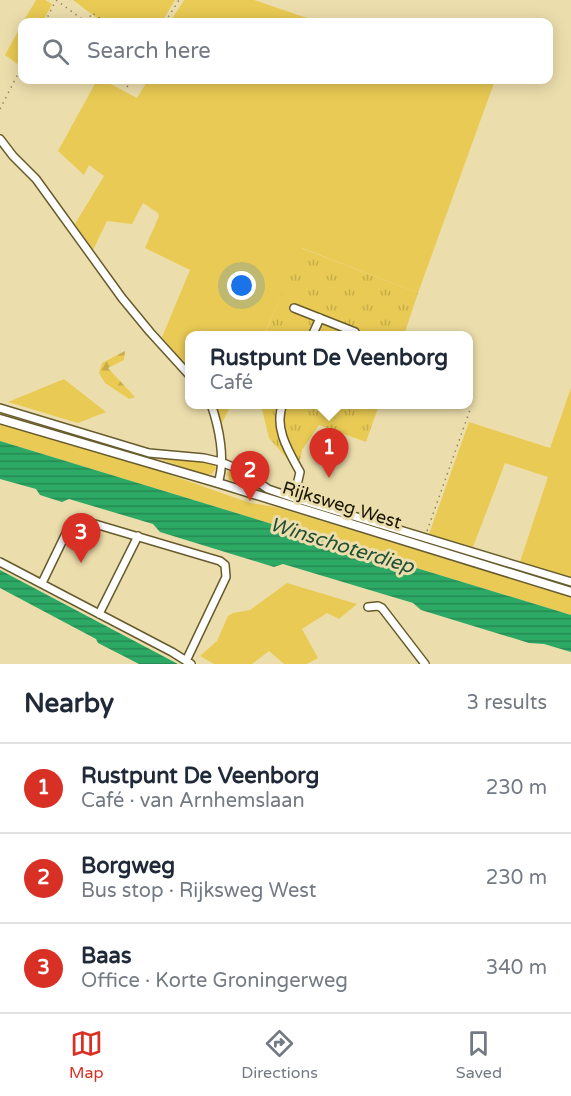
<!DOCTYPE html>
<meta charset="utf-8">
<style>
:root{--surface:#fff;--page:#f2f2f3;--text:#1f2937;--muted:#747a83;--line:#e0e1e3;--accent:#d93025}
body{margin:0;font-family:"Varela Round",sans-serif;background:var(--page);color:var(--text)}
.you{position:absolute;left:242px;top:286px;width:21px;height:21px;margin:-15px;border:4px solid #fff;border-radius:50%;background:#1a73e8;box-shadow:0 0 0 9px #1a73e833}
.badge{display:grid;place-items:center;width:39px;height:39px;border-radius:50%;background:var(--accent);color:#fff;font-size:20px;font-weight:700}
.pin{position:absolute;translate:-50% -50px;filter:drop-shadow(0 2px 3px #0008)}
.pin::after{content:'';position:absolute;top:32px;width:21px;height:18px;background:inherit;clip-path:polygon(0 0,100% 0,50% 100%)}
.popup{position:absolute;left:185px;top:331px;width:288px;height:78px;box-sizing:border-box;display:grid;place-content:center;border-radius:12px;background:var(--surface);filter:drop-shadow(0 2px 4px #0005);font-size:20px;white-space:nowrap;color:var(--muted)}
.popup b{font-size:22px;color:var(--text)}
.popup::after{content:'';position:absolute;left:50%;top:100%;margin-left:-12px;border:12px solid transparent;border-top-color:var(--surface)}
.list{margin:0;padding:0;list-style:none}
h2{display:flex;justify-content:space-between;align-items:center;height:78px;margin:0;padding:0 24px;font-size:26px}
h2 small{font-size:20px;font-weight:400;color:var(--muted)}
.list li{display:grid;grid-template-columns:39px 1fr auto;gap:18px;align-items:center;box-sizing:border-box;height:90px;padding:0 24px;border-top:2px solid var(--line)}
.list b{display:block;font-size:22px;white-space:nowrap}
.list p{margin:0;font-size:20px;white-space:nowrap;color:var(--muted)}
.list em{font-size:20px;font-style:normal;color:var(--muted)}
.icon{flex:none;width:33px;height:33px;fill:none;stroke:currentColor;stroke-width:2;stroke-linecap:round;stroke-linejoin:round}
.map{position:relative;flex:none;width:571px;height:664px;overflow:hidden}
.search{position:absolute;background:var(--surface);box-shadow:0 3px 15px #0003;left:18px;right:18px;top:18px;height:66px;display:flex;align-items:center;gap:15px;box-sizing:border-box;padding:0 21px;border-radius:12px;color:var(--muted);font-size:22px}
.sheet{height:348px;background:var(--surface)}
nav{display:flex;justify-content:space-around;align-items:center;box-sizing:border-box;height:84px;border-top:2px solid var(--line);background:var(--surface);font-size:16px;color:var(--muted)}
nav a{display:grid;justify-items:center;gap:3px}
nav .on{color:var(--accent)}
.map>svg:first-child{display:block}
</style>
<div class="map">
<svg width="571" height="664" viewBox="0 0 571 664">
<defs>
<pattern id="forest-firs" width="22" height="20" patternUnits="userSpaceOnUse" patternTransform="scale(1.5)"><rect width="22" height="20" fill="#e9ca54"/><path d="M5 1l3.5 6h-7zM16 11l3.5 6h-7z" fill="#c7ad48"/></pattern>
<pattern id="park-tufts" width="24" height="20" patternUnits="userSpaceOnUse" patternTransform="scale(1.5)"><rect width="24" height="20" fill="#e9ca54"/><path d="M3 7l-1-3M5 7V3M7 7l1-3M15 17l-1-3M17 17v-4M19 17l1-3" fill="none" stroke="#c7ad48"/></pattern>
<pattern id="water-rules" width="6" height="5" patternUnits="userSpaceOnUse" patternTransform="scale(1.5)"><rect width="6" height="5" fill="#2da966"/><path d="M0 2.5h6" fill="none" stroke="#268852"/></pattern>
</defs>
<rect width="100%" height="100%" fill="#ecdeac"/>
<!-- grass -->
<path fill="#e9ca54" d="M36 0H45L52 4 43 22H23Z
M73 0H175L162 22H102Z
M184 0H254L319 22H170Z
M22 24V59L19 65 5 55Z
M97 80H103L137 98 148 80H483L494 83 418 293 302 248 264 335 190 336 189 369 162 337 190 270 145 248 159 216 158 213 143 203 132 224 107 221 93 250 75 224 104 176 89 165 84 175 58 151Z
M64 379 106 412 78 423 8 402Z
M571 388V577L520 562 548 477 505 463 473 547 429 534 469 422 550 448Z
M215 405H231L222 423Z
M0 423 148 467 250 503 276 507 571 597V615L0 441Z
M154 457 214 463 216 468 212 474H203Z
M230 470 276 496 229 480 227 473Z
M287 583 357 604 339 619 327 613 302 629 318 658 307 664H284L269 651 252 664H214L200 656 217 641 228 616 233 613 250 610Z"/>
<!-- forest -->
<path fill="url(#forest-firs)" d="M125 351 124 360 108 368 135 397 129 399 105 383 99 373 102 363Z"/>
<!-- park -->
<path fill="url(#park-tufts)" d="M301 248 418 293 404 335 264 336Z
M261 405H379L366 442 319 425 302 450 298 471 269 438Z"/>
<!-- water -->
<path fill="url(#water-rules)" d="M0 441 571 615V652L544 644 529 643 421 610 413 603 283 564 274 567 160 532 153 524 69 499 62 502 40 495 36 489 0 479Z
M0 570 178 664H139L98 643 96 639 0 588Z"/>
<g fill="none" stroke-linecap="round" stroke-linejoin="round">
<!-- minor casing -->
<g stroke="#675b2c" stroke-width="10">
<path id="minor" d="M0 139 13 156 36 179 122 298 150 332 190 376
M294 308 355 332
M312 336 320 318
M211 404C219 427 226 460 218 483
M283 404C273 427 289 452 300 472L294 498
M0 408 149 453 204 458 221 462 238 469 268 489 294 498 571 582
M0 562 172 652 191 664
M42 583 71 523 78 519 220 561 225 565 226 577 186 661
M368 607 378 606 382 608 425 664
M99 614 138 536"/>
</g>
<!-- major casing -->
<g stroke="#675b2c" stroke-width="11">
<path id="major" d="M0 419 218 483 571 592"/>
</g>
<!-- path -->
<path stroke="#8f8561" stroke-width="1.5" stroke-dasharray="1.5 4.5" stroke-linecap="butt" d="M56 0 86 22
M45 22 55 2
M87 22 92 13 106 22
M165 22 179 0
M127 87 132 80
M0 109 22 66
M427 531 471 407"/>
<!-- minor -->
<use href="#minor" stroke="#fff" stroke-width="7"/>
<!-- major -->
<use href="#major" stroke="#fff" stroke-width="8"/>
</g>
<g text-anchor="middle" stroke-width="6" stroke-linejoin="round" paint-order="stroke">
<!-- street labels -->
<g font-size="18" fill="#1a1503" stroke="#ecdeac">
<text transform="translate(342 505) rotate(17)" y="6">Rijksweg West</text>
</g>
<!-- water labels -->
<g font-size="20" font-style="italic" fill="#225034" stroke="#ecdeac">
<text transform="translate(342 545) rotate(17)" y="7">Winschoterdiep</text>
</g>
</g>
</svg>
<div class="you"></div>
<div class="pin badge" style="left:329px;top:478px">1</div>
<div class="popup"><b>Rustpunt De Veenborg</b>Café</div>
<div class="pin badge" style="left:250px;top:501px">2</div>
<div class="pin badge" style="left:81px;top:563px">3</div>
<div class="search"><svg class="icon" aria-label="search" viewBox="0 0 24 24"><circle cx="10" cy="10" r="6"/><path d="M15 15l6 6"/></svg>Search here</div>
</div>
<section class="sheet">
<h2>Nearby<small>3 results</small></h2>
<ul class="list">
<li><span class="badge">1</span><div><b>Rustpunt De Veenborg</b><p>Café · van Arnhemslaan</p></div><em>230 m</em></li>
<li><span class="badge">2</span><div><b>Borgweg</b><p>Bus stop · Rijksweg West</p></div><em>230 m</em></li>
<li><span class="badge">3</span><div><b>Baas</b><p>Office · Korte Groningerweg</p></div><em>340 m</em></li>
</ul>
</section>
<nav>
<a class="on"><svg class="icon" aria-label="map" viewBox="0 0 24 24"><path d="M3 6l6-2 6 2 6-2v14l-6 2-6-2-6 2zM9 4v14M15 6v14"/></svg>Map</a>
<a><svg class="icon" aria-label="directions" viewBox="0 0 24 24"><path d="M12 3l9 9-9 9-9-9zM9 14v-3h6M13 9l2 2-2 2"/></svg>Directions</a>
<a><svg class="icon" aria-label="saved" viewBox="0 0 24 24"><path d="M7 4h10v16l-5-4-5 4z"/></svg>Saved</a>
</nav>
